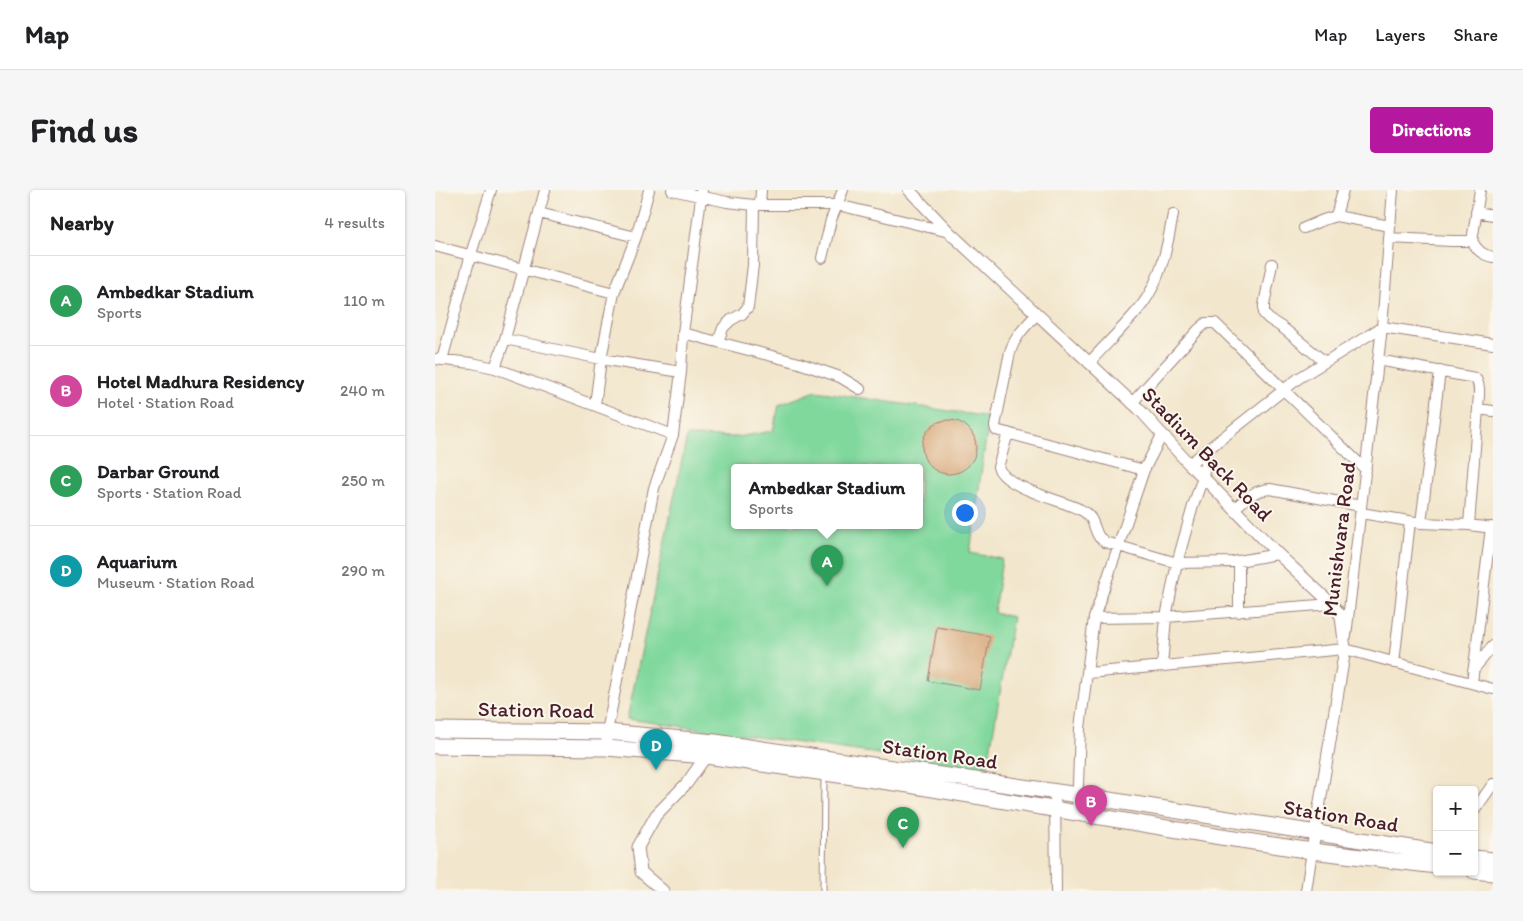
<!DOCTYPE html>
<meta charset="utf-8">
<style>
:root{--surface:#fff;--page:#f6f6f6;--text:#202124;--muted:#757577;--line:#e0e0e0;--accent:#b5179e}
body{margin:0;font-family:Itim,sans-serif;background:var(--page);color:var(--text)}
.controls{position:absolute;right:15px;bottom:15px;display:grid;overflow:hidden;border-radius:5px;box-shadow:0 1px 4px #0004}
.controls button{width:45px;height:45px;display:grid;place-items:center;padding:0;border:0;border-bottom:1px solid var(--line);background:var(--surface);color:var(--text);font:25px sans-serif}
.you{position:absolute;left:529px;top:322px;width:18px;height:18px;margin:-12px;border:4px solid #fff;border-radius:50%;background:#1a73e8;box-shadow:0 0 0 8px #1a73e833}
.badge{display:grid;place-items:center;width:32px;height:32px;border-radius:50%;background:var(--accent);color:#fff;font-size:16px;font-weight:700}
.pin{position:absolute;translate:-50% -41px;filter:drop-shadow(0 1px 2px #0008)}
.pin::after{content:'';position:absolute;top:26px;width:18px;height:15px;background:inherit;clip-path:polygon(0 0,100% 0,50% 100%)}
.popup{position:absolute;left:296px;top:274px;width:192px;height:65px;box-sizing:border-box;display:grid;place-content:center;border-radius:5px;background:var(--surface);filter:drop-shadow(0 1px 4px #0005);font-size:16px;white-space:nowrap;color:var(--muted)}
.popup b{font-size:19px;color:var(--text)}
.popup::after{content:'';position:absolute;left:50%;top:100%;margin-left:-10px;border:10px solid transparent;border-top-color:var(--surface)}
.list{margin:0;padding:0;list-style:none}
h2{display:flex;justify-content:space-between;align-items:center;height:65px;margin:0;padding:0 20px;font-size:21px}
h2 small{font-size:16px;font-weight:400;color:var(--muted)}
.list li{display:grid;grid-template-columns:32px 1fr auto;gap:15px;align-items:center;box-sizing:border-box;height:90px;padding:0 20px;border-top:1px solid var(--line)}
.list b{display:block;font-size:19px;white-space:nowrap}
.list p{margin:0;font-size:16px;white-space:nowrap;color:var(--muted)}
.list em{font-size:16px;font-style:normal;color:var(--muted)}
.map{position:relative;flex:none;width:1058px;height:701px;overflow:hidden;border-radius:5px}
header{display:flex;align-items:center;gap:30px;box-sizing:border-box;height:70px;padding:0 25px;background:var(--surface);border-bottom:1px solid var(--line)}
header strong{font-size:24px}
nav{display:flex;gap:28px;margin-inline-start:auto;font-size:18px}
.intro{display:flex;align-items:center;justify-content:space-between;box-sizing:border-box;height:120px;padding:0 30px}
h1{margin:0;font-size:35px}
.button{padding:12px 22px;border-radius:5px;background:var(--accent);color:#fff;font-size:18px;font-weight:700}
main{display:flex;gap:30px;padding:0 30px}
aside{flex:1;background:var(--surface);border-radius:5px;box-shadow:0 1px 4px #0004}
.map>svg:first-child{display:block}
</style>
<header>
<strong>Map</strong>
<nav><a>Map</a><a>Layers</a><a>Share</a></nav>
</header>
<div class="intro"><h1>Find us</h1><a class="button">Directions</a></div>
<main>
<aside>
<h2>Nearby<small>4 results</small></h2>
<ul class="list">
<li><span class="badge" style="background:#2e9e5b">A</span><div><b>Ambedkar Stadium</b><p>Sports</p></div><em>110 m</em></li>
<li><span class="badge" style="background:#d1479c">B</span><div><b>Hotel Madhura Residency</b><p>Hotel · Station Road</p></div><em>240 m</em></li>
<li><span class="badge" style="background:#2e9e5b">C</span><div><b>Darbar Ground</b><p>Sports · Station Road</p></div><em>250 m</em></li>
<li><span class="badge" style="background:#0f9aa8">D</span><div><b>Aquarium</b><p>Museum · Station Road</p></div><em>290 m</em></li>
</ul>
</aside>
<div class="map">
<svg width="1058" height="701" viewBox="0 0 1058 701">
<rect width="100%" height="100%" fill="#fbf7ec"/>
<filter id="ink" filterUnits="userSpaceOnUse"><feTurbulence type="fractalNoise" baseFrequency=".02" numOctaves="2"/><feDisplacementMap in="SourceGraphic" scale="10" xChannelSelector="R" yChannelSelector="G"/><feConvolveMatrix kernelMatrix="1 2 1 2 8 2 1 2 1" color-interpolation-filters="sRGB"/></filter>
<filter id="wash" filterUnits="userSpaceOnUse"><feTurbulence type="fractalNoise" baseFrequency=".0096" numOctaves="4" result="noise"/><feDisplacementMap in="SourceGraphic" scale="20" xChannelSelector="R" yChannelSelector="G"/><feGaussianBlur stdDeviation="1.12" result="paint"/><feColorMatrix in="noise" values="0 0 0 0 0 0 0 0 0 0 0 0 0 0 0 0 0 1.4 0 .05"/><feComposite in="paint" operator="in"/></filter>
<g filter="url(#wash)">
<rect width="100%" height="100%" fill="#f2e6cc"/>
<!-- pitch -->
<path fill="#80d89d" stroke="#657c64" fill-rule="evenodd" d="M381 201 554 227 535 363 567 369 559 423 578 427 552 579 192 529 252 246 302 247 338 241 344 215ZM300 277H484V335H300Z"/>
<g id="blocks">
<!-- building -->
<path fill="#d19b68" d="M487 257a27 27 0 1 1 54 0a27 27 0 1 1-54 0Z
M502 437 555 446 545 500 493 491Z"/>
</g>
</g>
<g filter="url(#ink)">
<use href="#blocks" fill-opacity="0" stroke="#9e827c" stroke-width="1"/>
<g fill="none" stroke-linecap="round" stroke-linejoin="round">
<!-- service casing -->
<g stroke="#9e827c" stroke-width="7">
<path id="service" d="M388 701 389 584"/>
</g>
<!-- minor casing -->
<g stroke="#9e827c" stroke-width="12">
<path id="minor" d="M237 0 292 12 319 15H403L514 42
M325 15 326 0
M1041 22 1058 25
M104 23 201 47
M901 26 908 0
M869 38 888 30 901 26 955 36
M954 48 1017 51H1037L1045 0
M1037 51C1042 60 1047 65 1058 67
M0 56 179 103
M387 68 396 30 408 0
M837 74 829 115V124L834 129 848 138 890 172
M602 124C591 136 580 146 575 162L560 236 561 240 709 280
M248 143 364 173 405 187 425 199
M70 149 166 169 246 182
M283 152 288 138 296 130 307 124 313 117 318 75 319 15
M0 169 37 173 60 178 238 245
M7 170 36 64 56 0
M943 170 1040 188C1047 196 1043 209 1043 219L1058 221
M654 173C671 154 691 135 707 115 726 90 733 54 738 24
M60 178 70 149 110 0
M697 213 763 140 771 133H780L931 280
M160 215 166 169 179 103 201 47 214 0
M573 243 563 277C571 299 628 310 648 321 660 328 658 338 664 347 666 349 668 350 670 352L742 373 798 372 843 364
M754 274 864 188 947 137 1058 154
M799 319C813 307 817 301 835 299L926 316
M926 323 986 333 1034 335 1058 338
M986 333 1005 181
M1034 335 1043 219
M804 422V371
M659 428 731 427 897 414
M911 446 947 137 958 0
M959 473 975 331
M727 476 731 427 742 373 758 316 768 287 772 260
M1038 480 1058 456
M653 483 910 459 1058 499
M1037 493 1056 337
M171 558 172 542 219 298 238 245 246 182 248 143 267 0
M620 602 621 701
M1039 621 1058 594
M642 623 645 538 659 428 709 280 727 245
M871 701 877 661"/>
</g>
<!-- tertiary casing -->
<g stroke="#9e827c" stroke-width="13">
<path id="tertiary" d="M474 0 514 42 704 219 754 274 768 287 843 364 897 414 906 426 910 459 877 661
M228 701 206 682 203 657 221 625 252 593 274 562"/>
</g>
<!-- primary casing -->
<g stroke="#9e827c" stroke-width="17">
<path id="primary" d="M0 540 172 542 280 552 643 605 1002 662
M0 556 171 558 271 566 474 595 786 647 877 661 1002 676
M1039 668 1058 670
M1039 681 1058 683"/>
</g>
<!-- service -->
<use href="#service" stroke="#fff" stroke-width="5"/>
<!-- minor -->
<use href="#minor" stroke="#fff" stroke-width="10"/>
<!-- tertiary -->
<use href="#tertiary" stroke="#fff" stroke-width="11"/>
<!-- primary -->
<use href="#primary" stroke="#fff" stroke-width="15"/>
</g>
</g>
<g text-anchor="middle" stroke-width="4" stroke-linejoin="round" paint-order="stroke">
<!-- street labels -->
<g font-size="21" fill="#4a1f2b" stroke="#fbf7ec">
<text transform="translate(772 264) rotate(46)" y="7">Stadium Back Road</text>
<text transform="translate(904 349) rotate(-83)" y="7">Munishvara Road</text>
<text transform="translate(101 520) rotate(1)" y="7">Station Road</text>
<text transform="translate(505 564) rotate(8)" y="7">Station Road</text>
<text transform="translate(906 626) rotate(9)" y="7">Station Road</text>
</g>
</g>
</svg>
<div class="controls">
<button>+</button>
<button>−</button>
</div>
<div class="you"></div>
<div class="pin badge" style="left:392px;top:396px;background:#2e9e5b">A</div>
<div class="popup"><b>Ambedkar Stadium</b>Sports</div>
<div class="pin badge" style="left:656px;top:636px;background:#d1479c">B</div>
<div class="pin badge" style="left:468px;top:658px;background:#2e9e5b">C</div>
<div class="pin badge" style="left:221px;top:580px;background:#0f9aa8">D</div>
</div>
</main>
